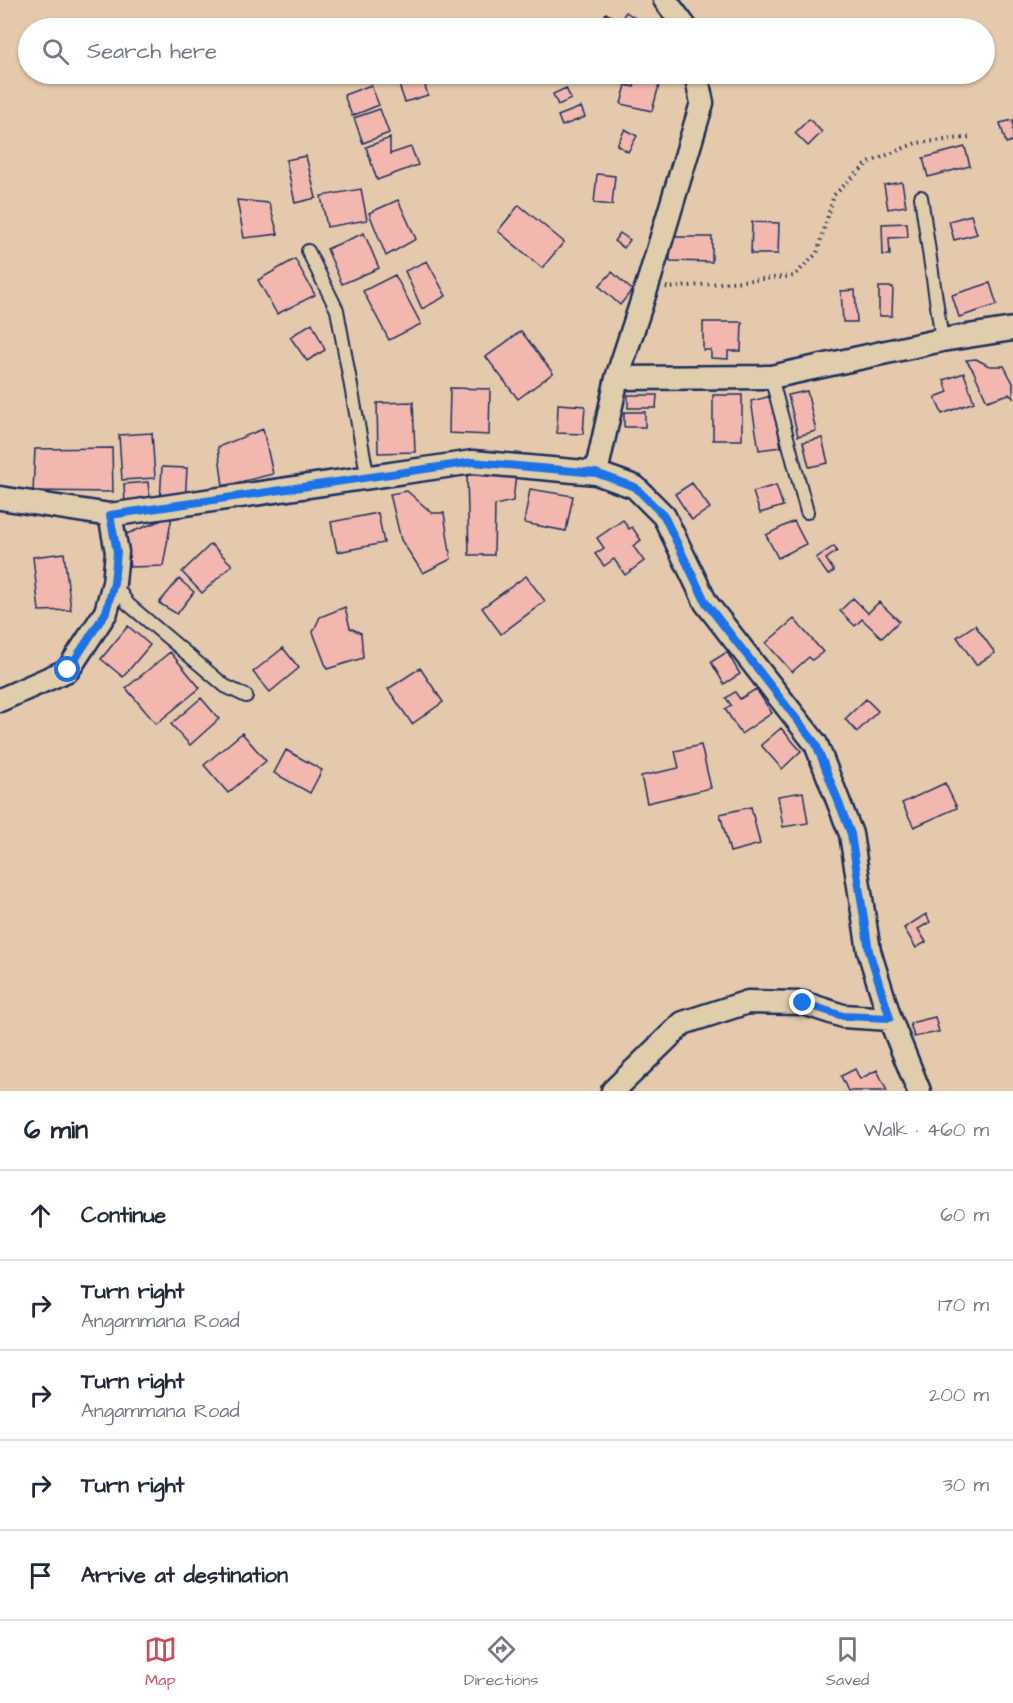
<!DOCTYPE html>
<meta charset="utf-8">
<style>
:root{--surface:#fff;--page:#f2f2f3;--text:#1f2937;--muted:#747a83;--line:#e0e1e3;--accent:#d1495b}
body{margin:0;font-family:"Architects Daughter",sans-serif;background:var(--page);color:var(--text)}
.stop{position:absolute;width:18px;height:18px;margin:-14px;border:4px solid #1a73e8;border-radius:50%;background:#fff}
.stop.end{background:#1a73e8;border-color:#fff;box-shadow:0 2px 6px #0008}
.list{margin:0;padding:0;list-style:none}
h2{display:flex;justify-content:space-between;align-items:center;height:78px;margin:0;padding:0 24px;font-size:26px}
h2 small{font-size:20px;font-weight:400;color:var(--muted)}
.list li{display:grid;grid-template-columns:39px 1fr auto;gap:18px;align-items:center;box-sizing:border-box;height:90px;padding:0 24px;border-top:2px solid var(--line)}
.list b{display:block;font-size:22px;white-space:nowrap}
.list p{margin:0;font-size:20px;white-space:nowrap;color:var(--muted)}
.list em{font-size:20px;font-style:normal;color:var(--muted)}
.icon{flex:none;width:33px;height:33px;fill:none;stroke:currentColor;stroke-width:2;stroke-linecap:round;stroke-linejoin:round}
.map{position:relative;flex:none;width:1013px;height:1091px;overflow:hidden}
.search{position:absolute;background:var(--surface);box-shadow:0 2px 4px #0004;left:18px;right:18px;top:18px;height:66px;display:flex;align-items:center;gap:15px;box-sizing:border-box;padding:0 21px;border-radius:33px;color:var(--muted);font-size:22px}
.sheet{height:528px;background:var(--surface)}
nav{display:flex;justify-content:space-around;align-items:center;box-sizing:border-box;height:84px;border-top:2px solid var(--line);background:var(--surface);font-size:16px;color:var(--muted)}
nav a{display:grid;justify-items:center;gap:3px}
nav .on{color:var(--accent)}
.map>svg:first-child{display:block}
</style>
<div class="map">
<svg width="1013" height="1091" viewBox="0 0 1013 1091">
<rect width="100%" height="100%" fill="#e4c9ac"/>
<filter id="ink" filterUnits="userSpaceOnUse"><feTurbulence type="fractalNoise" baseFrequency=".0167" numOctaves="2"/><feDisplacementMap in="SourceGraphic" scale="12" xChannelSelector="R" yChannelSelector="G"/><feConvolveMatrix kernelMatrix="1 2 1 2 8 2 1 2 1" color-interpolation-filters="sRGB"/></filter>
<g filter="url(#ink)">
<!-- building -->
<path fill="#f2b7af" stroke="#1b2f5e" stroke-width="1.5" d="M626 12 644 24 641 28H603L598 25 606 13 620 21Z
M395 74H421L428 95 405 102Z
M637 74 661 78 652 111 621 104 626 85 634 87Z
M371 85 379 105 352 116 344 95Z
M566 88 571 99 558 105 553 94Z
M581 107 585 117 562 126 558 116Z
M380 109 389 133 363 143 354 118Z
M809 119 822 132 808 146 795 133Z
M1013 120V141L1006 143 1000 123Z
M625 129 637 136 628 152 617 145Z
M390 138V154L411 147 418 165 377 180 366 147Z
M965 147 970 166 928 177 923 158Z
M306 156 316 198 295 203 286 160Z
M597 174 615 176 612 205 594 203Z
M902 182 906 206 888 209 884 185Z
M361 189 367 220 327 227 321 196Z
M237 200 269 203 278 234 244 238Z
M398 200 416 239 386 256 369 213Z
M519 205 564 242 542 268 498 231Z
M971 215 977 234 954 240 949 221Z
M752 222 779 223 778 254H751Z
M907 223 908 237 889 238 890 255H883L882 224Z
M364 233 379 268 342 284 327 249Z
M620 233 630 240 624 248 614 241Z
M670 237H712V262L670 261Z
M295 259 315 295 277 314 258 280Z
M427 261 446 296 422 309 405 271Z
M612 272 632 290 620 305 599 286Z
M395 275 421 324 389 340 363 291Z
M990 283 997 305 959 317 952 295Z
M879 287H893L892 316H879Z
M855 290 857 322H843L841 291Z
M703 322H742L741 351H728V359L711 358V350H703Z
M312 323 325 350 307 361 290 337Z
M521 331 553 373 518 399 486 357Z
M976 359 989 366H1004L1013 383V398L1009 394 987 401 973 370 966 360Z
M964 373 974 402 942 414 935 397 948 392 944 380Z
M450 388 490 389 489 435 449 433Z
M807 391 816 431 798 436 788 395Z
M628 395H657L656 408H628Z
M713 395H742V440H713Z
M772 396 781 447 759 450 751 401Z
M413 402 415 452 378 453 377 403Z
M558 404 585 406 583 434 557 433Z
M624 412H645V427H624Z
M263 429 273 474 223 486 218 447Z
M152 433 155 478 122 480 119 435Z
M822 438 828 463 809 467 803 442Z
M112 448 113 492 33 491 35 449Z
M162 467 187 468 185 503 160 501Z
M478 471 516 474 513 501 495 505 494 555H469L467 474Z
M148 482 150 503 125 505 124 484Z
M692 483 710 508 692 520 675 494Z
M776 485 783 506 760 513 753 492Z
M530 489 573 496 566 531 524 523Z
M407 491 432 513H444L451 559 423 573 401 540 390 494Z
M378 513 384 543 337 552 331 522Z
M172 516 163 566 130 567 124 535Z
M623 520 629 529 632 527 641 540 633 546 644 561 625 575 614 559 604 566 595 554 604 548 597 538Z
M794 521 806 544 778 558 766 535Z
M211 544 232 565 202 593 182 572Z
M834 546 837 551 826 559 834 571 828 575 816 558Z
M64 553 71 610 39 611 33 557Z
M526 576 545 601 501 634 482 608Z
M179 579 194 592 177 614 159 603Z
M853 598 868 613 879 602 899 621 882 638 862 619 855 626 840 611Z
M345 607 350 628 361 633 363 658 327 669 313 632 320 617Z
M794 619 823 652 812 660 809 657 792 672 766 643Z
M975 625 995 653 976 665 957 637Z
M128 626 150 645 123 677 101 659Z
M283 648 299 668 270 692 253 672Z
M170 652 200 688 156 724 126 688Z
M727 652 740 674 724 684 711 662Z
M420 668 443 702 412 724 388 689Z
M756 689 772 713 741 734 725 709 731 705 726 698 735 692 740 699Z
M201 698 219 719 190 745 171 724Z
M866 699 878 711 857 732 845 719Z
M781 728 801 751 782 769 761 745Z
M242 733 266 761 228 793 204 765Z
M701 745 711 788 647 803 641 776 679 768 675 751Z
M286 750 322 770 310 793 274 773Z
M945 783 957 808 914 827 902 803Z
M803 792 808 823 783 827 778 796Z
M751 807 760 844 730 852 720 814Z
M926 914 930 922 918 929 926 942 916 948 904 928Z
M935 1017 939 1032 914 1037 910 1023Z
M855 1069 860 1079 877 1070 887 1091H848L841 1076Z"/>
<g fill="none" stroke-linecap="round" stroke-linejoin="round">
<!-- service casing -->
<g stroke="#1b2f5e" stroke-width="16">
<path id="service" d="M921 197 942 340
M308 251 337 310 368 479
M771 377 807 512
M114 583 128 604 225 686 246 696"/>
</g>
<!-- minor casing -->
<g stroke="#1b2f5e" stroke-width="27">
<path id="minor" d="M665 0 686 28
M617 378 650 277 702 103 696 74
M596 473 617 378 771 377 942 340 1013 329
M0 498 110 515 473 462 596 473 635 487 664 516 706 603 816 744 851 834 869 951 890 1019 919 1091
M0 700 68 670 106 612 114 583 117 552 110 515
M613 1091 683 1023 748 1002 803 1003 843 1016 890 1019"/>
</g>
<!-- path -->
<path stroke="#1b2f5e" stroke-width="4" stroke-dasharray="1.5 4.5" stroke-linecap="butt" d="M666 287 669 288 794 276 817 253 834 195 868 163 916 143 972 137"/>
<!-- service -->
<use href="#service" stroke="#e0cdab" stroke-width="12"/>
<!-- minor -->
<use href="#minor" stroke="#e0cdab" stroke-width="22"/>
</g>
</g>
<g fill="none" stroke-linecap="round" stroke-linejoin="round" filter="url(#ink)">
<!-- route -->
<path stroke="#1a73e8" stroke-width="8" d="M68 670 106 612 114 583 117 552 110 515 473 462 596 473 635 487 664 516 706 603 816 744 851 834 869 951 890 1018 843 1016 803 1003"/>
</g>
</svg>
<div class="stop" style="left:68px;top:670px"></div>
<div class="stop end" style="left:803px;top:1003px"></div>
<div class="search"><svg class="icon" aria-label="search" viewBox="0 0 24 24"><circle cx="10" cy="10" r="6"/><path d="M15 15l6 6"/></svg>Search here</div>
</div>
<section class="sheet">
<h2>6 min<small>Walk · 460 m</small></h2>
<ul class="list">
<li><svg class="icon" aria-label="ahead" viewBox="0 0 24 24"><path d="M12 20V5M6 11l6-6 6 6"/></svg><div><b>Continue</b></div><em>60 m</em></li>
<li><svg class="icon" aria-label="right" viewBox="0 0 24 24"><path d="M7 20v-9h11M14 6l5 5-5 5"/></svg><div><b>Turn right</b><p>Angammana Road</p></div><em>170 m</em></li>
<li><svg class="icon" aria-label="right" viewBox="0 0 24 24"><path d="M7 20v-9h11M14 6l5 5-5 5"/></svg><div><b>Turn right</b><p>Angammana Road</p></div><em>200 m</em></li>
<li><svg class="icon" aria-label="right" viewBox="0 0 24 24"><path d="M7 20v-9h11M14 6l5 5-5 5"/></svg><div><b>Turn right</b></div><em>30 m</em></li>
<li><svg class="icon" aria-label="arrive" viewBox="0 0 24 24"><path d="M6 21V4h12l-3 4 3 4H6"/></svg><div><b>Arrive at destination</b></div></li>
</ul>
</section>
<nav>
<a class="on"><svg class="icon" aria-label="map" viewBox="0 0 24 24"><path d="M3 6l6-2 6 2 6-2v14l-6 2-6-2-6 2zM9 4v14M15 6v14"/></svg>Map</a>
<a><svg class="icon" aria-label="directions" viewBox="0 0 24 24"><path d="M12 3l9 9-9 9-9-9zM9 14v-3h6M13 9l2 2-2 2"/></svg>Directions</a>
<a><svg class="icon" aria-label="saved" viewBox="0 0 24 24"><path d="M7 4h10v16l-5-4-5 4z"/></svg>Saved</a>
</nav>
